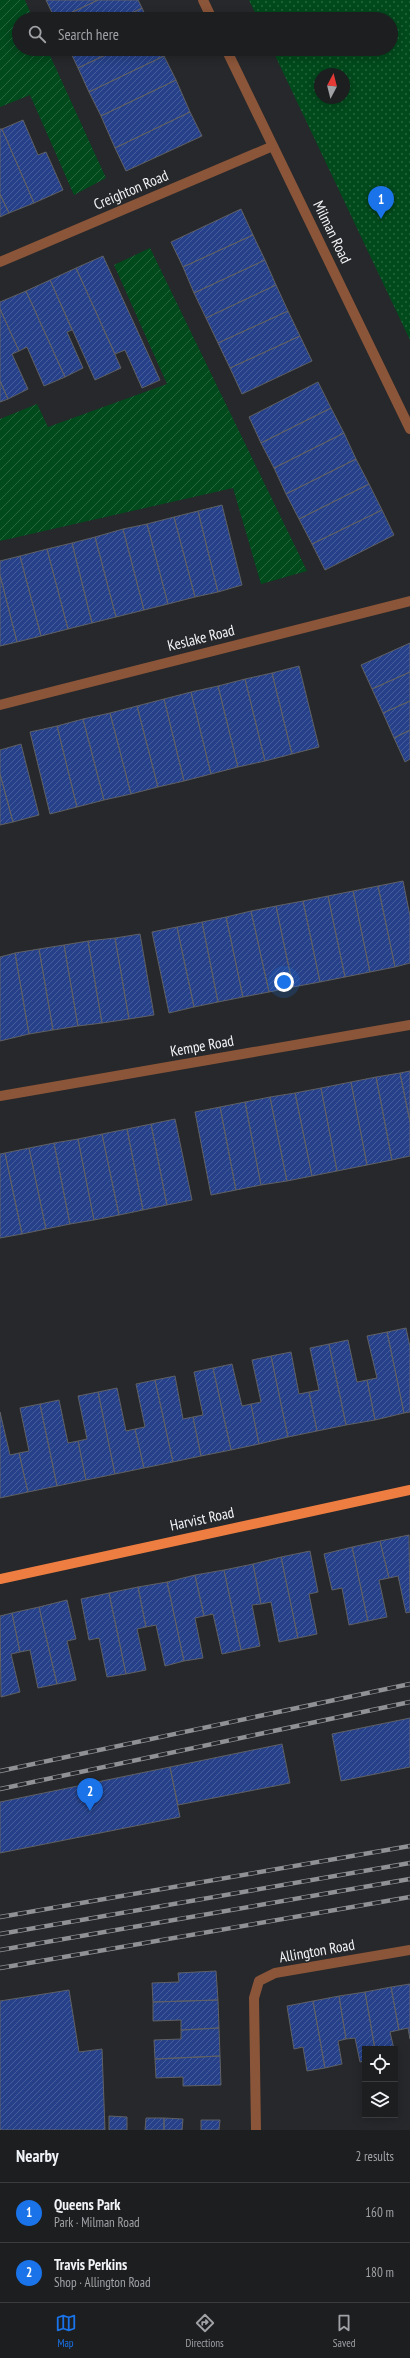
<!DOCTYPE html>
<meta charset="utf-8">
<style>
:root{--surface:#1c1e20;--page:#252729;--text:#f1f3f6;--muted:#a0a2a5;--line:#3a3c3e;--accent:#1a73e8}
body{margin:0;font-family:"PT Sans Narrow",sans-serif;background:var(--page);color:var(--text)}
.controls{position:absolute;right:12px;bottom:12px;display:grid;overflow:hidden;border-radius:0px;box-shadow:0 2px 10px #0003}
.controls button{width:36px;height:36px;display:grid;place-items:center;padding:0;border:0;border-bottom:1px solid var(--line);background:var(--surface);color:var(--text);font:20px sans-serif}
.compass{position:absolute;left:314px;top:68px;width:36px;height:36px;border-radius:50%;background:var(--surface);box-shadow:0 2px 10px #0003;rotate:7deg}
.you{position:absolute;left:284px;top:982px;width:14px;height:14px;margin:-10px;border:3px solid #fff;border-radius:50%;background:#1a73e8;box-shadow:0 0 0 6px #1a73e833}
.badge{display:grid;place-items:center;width:26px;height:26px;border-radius:50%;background:var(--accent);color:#fff;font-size:13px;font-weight:700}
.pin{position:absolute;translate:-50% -33px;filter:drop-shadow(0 1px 2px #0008)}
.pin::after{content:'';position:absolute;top:21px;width:14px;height:12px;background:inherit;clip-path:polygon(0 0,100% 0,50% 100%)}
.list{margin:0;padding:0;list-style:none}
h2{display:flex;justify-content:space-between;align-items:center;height:52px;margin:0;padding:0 16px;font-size:17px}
h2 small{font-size:13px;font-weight:400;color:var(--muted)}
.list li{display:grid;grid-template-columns:26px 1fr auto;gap:12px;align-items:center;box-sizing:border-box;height:60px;padding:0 16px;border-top:1px solid var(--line)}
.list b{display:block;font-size:15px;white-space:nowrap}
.list p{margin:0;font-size:13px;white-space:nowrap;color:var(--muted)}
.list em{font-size:13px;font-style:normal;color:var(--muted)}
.icon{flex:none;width:22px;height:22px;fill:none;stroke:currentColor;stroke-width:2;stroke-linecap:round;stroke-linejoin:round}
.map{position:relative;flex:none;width:410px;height:2130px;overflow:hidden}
.search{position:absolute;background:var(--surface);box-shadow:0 2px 10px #0003;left:12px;right:12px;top:12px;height:44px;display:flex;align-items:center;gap:10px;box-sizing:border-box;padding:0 14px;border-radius:22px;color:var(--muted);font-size:15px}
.sheet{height:172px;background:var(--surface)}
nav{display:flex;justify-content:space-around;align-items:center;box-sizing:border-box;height:56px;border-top:1px solid var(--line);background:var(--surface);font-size:11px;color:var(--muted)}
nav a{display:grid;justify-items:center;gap:2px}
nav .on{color:var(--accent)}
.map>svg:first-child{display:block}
</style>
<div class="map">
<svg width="410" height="2130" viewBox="0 0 410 2130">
<defs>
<pattern id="park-dots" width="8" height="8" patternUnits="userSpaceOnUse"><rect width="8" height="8" fill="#014a1c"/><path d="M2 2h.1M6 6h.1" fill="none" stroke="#26653e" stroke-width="1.8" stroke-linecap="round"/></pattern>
<pattern id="garden-furrows" width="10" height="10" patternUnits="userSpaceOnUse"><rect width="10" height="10" fill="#014a1c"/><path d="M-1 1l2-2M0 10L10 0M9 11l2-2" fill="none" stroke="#26653e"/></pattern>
<pattern id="building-hatch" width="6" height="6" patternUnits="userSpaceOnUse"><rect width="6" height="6" fill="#264189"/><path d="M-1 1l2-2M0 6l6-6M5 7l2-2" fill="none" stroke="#465d9a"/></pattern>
</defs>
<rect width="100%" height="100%" fill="#26282b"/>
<!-- park -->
<path fill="url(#park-dots)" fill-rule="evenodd" d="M249 0H410V340L272 49H391V19H258ZM320 74H344V98H320Z"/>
<!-- garden -->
<path fill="url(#garden-furrows)" d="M0 0H25L33 19H19V49H47L106 178 74 195 30 95 0 107Z
M150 248 307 571 261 584 233 488 0 541V419L37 404 48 427 167 384 114 265Z"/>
<!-- building -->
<path fill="url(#building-hatch)" stroke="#5f6064" d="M46 0H98L58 19H55Z
M98 0H138L142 8 120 19H58Z
M142 8 147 19H120Z
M69 49H118L78 68Z
M118 49H161L164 56 89 92 78 68Z
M164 56 176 80 101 116 89 92Z
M176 80 190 112 115 148 101 116Z
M190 112 202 136 126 171 115 148Z
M23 120 38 155 46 152 63 190 34 203 2 129Z
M0 129H2L34 203 9 213 0 194Z
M0 194 9 213 0 217Z
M241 209 253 235 183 267 171 242Z
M253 235 265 260 194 293 183 267Z
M103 256 160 380 142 388 125 350 115 354 76 268Z
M265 260 276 285 206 318 194 293Z
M76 268 121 368 95 380 50 280Z
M50 280 72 330 67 332 83 368 65 377 26 291Z
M276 285 288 311 218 343 206 318Z
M26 291 65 377 44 386 27 347 19 351 0 309V302Z
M0 309 19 351 12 354 28 389 8 399 0 381Z
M288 311 300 336 230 368 218 343Z
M300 336 312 361 242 394 230 368Z
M0 381 8 399 0 402Z
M318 382 331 408 261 443 249 417Z
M331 408 344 433 274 468 261 443Z
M344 433 356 459 286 494 274 468Z
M356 459 369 484 299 519 286 494Z
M369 484 382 510 312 544 299 519Z
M222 505 242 585 218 592 198 511Z
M382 510 394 535 325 570 312 544Z
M198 511 218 592 195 597 174 517Z
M174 517 195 597 168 604 147 524Z
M147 524 168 604 144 610 123 529Z
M123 529 144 610 116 617 95 537Z
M95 537 116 617 92 623 72 543Z
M72 543 92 623 68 629 47 549Z
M47 549 68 629 41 636 20 556Z
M20 556 41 636 17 642 0 575V561Z
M0 575 17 642 0 646Z
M410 643V672L372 689 361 665Z
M299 666 319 747 292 754 272 673Z
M410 672V701L383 713 372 689Z
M272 673 292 754 265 761 245 679Z
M245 679 265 761 238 767 218 686Z
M218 686 238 767 211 774 191 692Z
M191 692 211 774 184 781 164 699Z
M164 699 184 781 158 787 137 706Z
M410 701V730L394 738 383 713Z
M137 706 158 787 131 794 110 713Z
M110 713 131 794 104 800 83 719Z
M83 719 104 800 77 807 57 726Z
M57 726 77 807 50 814 30 732Z
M410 730V759L405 762 394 738Z
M21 744 39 815 13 822 0 774V750Z
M0 774 13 822 0 825Z
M403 881 410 916V963L395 967 378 886Z
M378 886 395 967 370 972 353 891Z
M353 891 370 972 345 977 328 896Z
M328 896 345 977 320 982 303 901Z
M303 901 320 982 293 987 276 906Z
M276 906 293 987 269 992 251 911Z
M251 911 269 992 243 997 226 917Z
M226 917 243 997 218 1002 202 922Z
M202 922 218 1002 194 1007 177 927Z
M177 927 194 1007 169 1013 152 932Z
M140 934 154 1015 129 1019 115 938Z
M115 938 129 1019 102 1023 88 941Z
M88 941 102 1023 78 1026 64 945Z
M64 945 78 1026 53 1030 39 949Z
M39 949 53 1030 29 1034 15 953Z
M15 953 29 1034 0 1041V957Z
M410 1071V1122L400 1073Z
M400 1073 410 1122V1156L392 1160 376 1077Z
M376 1077 392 1160 367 1165 351 1082Z
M351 1082 367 1165 337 1171 321 1088Z
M321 1088 337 1171 312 1176 295 1093Z
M295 1093 312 1176 287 1181 270 1097Z
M270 1097 287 1181 261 1185 245 1102Z
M245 1102 261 1185 236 1190 220 1107Z
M220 1107 236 1190 211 1195 195 1112Z
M175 1119 192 1200 167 1205 151 1124Z
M151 1124 167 1205 143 1210 127 1129Z
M127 1129 143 1210 119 1215 102 1134Z
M102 1134 119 1215 94 1220 78 1139Z
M78 1139 94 1220 70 1224 54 1143Z
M54 1143 70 1224 46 1229 29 1148Z
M29 1148 46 1229 22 1234 5 1153Z
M5 1153 22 1234 0 1238V1154Z
M406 1328 410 1347V1412L404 1413 387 1332Z
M387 1332 404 1413 375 1420 367 1380 377 1378 367 1336Z
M348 1340 357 1382 367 1380 375 1420 346 1425 329 1344Z
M329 1344 346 1425 317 1431 309 1392 319 1390 310 1348Z
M291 1352 299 1394 309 1392 317 1431 288 1437 271 1356Z
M271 1356 288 1437 259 1444 251 1404 261 1402 252 1360Z
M232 1364 242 1406 251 1404 259 1444 231 1450 213 1368Z
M213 1368 231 1450 201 1456 193 1417 203 1415 194 1372Z
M175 1376 183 1419 193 1417 201 1456 173 1462 155 1380Z
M155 1380 173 1462 144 1468 135 1429 145 1427 136 1384Z
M117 1388 126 1431 135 1429 144 1468 115 1474 98 1392Z
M98 1392 115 1474 86 1480 78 1441 87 1439 78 1396Z
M59 1400 68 1443 78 1441 86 1480 57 1486 40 1404Z
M40 1404 57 1486 28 1492 19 1453 29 1451 20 1408Z
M0 1412 10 1455 19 1453 28 1492 0 1498Z
M409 1535 410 1612 406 1613 398 1576 389 1578 380 1541Z
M380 1541 389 1578 379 1580 387 1617 368 1621 352 1547Z
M352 1547 368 1621 349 1625 342 1588 332 1590 324 1554Z
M310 1551 318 1592 309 1594 317 1634 298 1638 281 1557Z
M281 1557 298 1638 279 1642 271 1602 261 1604 253 1564Z
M253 1564 261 1604 252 1605 260 1646 241 1650 224 1570Z
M224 1570 241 1650 222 1654 213 1614 204 1616 195 1575Z
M195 1575 204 1616 195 1618 203 1658 184 1661 167 1582Z
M167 1582 184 1661 165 1666 156 1625 146 1627 138 1587Z
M138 1587 146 1627 137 1629 146 1670 126 1674 109 1593Z
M109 1593 126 1674 107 1677 99 1638 89 1640 81 1599Z
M67 1600 76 1639 67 1641 76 1680 57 1684 39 1607Z
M39 1607 57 1684 38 1688 30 1650 20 1652 12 1613Z
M12 1613 20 1652 11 1654 20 1692 1 1697 0 1616Z
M410 1718V1767L341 1781 332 1734Z
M282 1744 290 1783 178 1805 170 1767Z
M170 1767 180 1817 0 1853V1802Z
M216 1971 218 2000 153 2002 152 1983 179 1982 178 1973Z
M410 1984V2039L408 2028 399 2030 391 1987Z
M391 1987 399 2030 390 2032 394 2049H375L365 1992Z
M69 1990 79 2052 102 2049 105 2130H0V2001Z
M365 1992 375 2049H365V2061L360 2062 355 2038 346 2039 339 1996Z
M339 1996 346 2039 338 2041 342 2064 325 2068 313 2001Z
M218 2000 219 2028 181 2030V2020L153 2021V2002Z
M313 2001 325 2068 307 2071 303 2047 294 2049 287 2006Z
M219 2028 220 2056 155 2059 154 2040 181 2039V2030Z
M220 2056 221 2085 183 2086V2077L156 2078 155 2059Z
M109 2116 127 2117V2130H109Z
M146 2118H164V2130H145Z
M164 2118 183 2119 182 2130H164Z
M201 2120H220L219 2130H201Z"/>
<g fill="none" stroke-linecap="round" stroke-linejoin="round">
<!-- minor -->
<path stroke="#8b5539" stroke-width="10" d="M203 0 212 19
M226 49 410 429
M0 262 273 146
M0 705 410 601
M0 1096 410 1025
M256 2130 254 1998 259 1981 275 1973 410 1950"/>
<!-- major -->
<path stroke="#ee7d41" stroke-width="10" d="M0 1579 410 1490"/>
<!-- rail casing -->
<g stroke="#909194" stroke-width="4.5">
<path id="rail" d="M0 1771 410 1684
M0 1789 410 1702
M0 1917 410 1846
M0 1934 410 1863
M0 1950 410 1879
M0 1968 410 1897"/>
</g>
<!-- rail -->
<use href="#rail" stroke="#26282b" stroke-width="3" stroke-dasharray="9" stroke-linecap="butt"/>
</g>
<g text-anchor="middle" stroke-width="3" stroke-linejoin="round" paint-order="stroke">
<!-- street labels -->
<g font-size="15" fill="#f3f4f6" stroke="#26282b">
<text transform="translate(131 190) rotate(-23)" y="5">Creighton Road</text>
<text transform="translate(332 232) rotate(64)" y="5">Milman Road</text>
<text transform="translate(201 638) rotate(-14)" y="5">Keslake Road</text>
<text transform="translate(202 1046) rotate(-10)" y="5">Kempe Road</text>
<text transform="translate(202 1519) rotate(-12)" y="5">Harvist Road</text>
<text transform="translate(317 1951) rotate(-10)" y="5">Allington Road</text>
</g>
</g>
</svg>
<div class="controls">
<button><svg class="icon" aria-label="locate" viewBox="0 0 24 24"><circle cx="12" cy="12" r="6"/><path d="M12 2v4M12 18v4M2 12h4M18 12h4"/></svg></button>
<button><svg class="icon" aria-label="layers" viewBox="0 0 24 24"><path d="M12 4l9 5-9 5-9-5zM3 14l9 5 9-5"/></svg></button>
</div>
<svg class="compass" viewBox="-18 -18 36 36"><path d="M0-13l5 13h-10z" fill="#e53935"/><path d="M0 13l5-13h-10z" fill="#a0a2a5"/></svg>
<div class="you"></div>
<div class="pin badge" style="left:381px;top:219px">1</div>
<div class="pin badge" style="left:90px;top:1811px">2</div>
<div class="search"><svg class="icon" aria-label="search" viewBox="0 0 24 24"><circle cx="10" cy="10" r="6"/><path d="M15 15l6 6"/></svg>Search here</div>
</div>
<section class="sheet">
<h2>Nearby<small>2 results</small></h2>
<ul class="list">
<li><span class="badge">1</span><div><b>Queens Park</b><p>Park · Milman Road</p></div><em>160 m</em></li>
<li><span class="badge">2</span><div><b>Travis Perkins</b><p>Shop · Allington Road</p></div><em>180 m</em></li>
</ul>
</section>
<nav>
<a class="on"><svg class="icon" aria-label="map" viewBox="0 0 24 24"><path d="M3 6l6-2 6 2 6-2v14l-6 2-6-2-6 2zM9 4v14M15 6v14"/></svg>Map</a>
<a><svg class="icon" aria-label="directions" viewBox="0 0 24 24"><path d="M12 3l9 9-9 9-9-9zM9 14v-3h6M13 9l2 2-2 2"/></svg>Directions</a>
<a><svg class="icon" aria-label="saved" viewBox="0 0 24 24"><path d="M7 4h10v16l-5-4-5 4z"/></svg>Saved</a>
</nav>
